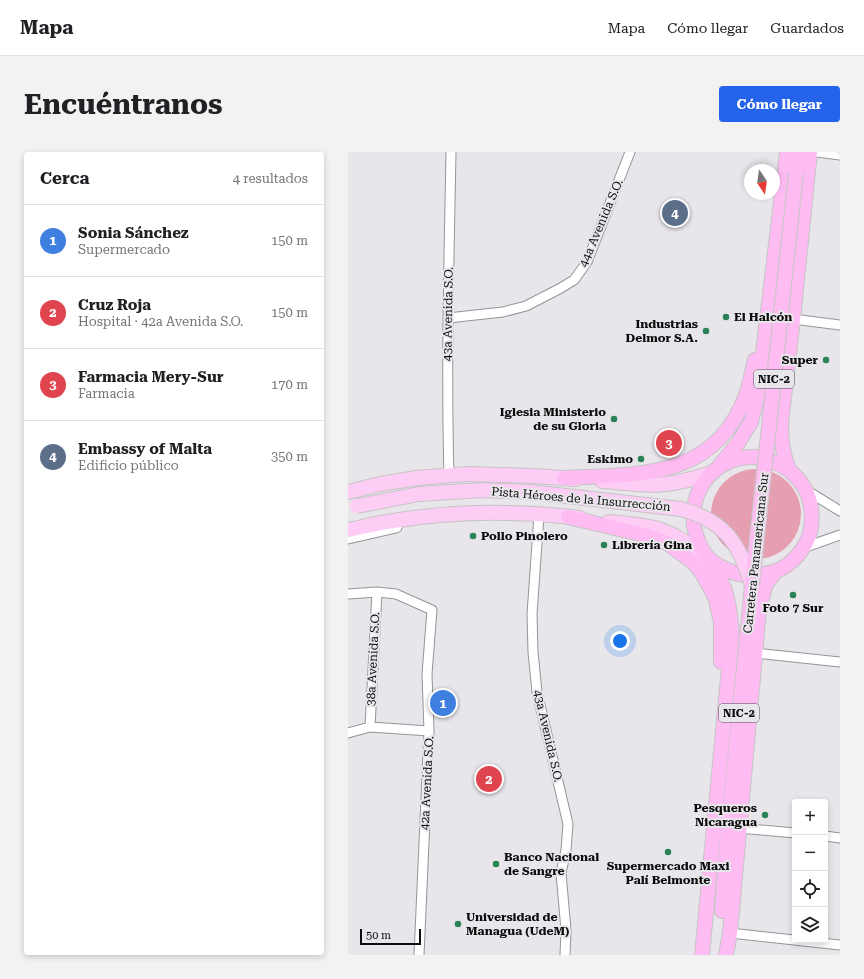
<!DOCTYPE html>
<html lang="es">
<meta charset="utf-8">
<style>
:root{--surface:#fff;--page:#f2f2f2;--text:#202124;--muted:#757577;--line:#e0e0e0;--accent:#2563eb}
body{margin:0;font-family:"Roboto Serif",serif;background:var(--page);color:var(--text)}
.controls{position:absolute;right:12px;bottom:12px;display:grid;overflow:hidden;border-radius:4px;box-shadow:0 2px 6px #0003}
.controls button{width:36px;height:36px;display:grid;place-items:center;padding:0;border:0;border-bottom:1px solid var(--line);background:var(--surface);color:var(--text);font:20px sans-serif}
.compass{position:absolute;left:396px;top:12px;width:36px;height:36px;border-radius:50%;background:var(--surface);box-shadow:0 2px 6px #0003;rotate:167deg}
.scale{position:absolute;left:12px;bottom:10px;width:61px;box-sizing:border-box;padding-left:4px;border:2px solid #0c0c0d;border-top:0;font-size:11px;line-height:14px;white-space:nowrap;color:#0c0c0d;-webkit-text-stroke:3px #e8e6eb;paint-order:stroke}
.you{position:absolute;left:272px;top:489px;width:14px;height:14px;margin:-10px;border:3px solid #fff;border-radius:50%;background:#1a73e8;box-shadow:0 0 0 6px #1a73e833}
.badge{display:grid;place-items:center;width:26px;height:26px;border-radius:50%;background:var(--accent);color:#fff;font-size:13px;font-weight:700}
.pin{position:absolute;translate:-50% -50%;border:2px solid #fff;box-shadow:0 1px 4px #0006}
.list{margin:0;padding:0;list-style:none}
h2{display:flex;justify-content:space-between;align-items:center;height:52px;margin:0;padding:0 16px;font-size:17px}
h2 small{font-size:13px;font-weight:400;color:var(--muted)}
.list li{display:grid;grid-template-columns:26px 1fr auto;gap:12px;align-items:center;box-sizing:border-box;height:72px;padding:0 16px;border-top:1px solid var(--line)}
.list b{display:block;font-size:15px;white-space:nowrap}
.list p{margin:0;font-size:13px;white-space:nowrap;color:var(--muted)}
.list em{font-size:13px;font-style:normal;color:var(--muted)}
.icon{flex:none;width:22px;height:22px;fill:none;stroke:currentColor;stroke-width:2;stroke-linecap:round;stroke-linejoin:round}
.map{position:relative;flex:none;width:492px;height:803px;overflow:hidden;border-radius:4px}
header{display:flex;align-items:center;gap:24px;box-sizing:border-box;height:56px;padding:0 20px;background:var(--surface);border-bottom:1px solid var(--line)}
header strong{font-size:19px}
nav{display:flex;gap:22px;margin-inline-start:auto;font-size:14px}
.intro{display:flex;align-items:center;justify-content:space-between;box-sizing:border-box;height:96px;padding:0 24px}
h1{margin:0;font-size:28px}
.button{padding:10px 18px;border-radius:4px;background:var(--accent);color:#fff;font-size:14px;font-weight:700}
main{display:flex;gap:24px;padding:0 24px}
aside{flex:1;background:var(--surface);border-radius:4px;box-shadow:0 2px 6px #0003}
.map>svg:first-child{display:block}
</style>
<header>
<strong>Mapa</strong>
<nav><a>Mapa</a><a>Cómo llegar</a><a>Guardados</a></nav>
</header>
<div class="intro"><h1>Encuéntranos</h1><a class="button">Cómo llegar</a></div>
<main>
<aside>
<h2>Cerca<small>4 resultados</small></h2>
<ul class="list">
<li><span class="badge" style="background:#3f7fe0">1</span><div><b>Sonia Sánchez</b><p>Supermercado</p></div><em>150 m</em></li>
<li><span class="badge" style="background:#e0444e">2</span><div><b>Cruz Roja</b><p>Hospital · 42a Avenida S.O.</p></div><em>150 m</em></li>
<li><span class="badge" style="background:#e0444e">3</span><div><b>Farmacia Mery-Sur</b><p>Farmacia</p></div><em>170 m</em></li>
<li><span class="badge" style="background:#5c6f8a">4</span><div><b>Embassy of Malta</b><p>Edificio público</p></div><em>350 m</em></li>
</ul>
</aside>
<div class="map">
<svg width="492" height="803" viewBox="0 0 492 803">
<rect width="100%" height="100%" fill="#e8e6eb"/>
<!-- green -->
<path fill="#e69fb1" d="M363 362a45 45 0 1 1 90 0a45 45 0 1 1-90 0Z"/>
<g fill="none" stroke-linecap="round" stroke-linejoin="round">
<!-- minor casing -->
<g stroke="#969498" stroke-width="11">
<path id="minor" d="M469 0 492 3
M100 166 155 160 178 154 211 137 226 128 239 110 282 0
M445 167 492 173
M101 324C98 216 101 108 103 0
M458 338 492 359
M191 363 184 462 185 500 189 540 220 672 218 698 213 721 218 778 217 803
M455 396 492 383
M0 442 29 440 48 442 84 458 79 522 81 579 71 803
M407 501 492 510
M22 575 29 440
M0 581 22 575 81 579
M391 676 447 681
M477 684 492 686
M382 781 492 793"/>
</g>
<!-- tertiary casing -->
<g stroke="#969498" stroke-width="13">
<path id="tertiary" d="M0 386 48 375"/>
</g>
<!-- primary casing -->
<g stroke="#c5c5c5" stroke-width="16">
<path id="primary" d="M254 329C274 330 296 335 316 332 332 331 348 326 364 321
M0 340 32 332 69 326 119 322 187 324 227 327
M261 370C274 371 288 372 301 375 324 379 342 393 361 407
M0 378C15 375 30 371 45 369 105 359 172 359 232 366"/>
</g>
<!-- trunk casing -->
<g stroke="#c5c5c5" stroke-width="16">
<path id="trunk" d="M448 21 450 0
M372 313 390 291 403 270 410 243 439 0
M441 318C430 311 418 305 404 305 361 305 334 349 350 388 354 401 361 409 373 415 390 425 407 425 425 420 443 415 460 395 463 376 465 359 462 341 451 328 448 324 443 321 441 317 435 304 433 287 433 272L445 167 462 0
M216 326C290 322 367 328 398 243 402 232 404 219 407 208
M220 365 301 384 319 391 345 410 354 421 368 447 373 471V510
M374 759 379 689 404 433
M354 803 384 483C382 455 379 435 364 411
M378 803 382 781 411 458 418 432 428 419"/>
</g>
<!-- minor -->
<use href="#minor" stroke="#fff" stroke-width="9"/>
<!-- tertiary -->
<use href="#tertiary" stroke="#fff" stroke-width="11"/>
<!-- primary -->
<use href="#primary" stroke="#fecdf5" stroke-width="14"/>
<!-- trunk -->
<use href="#trunk" stroke="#febcf2" stroke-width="14"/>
<!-- primary-bridge casing -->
<g stroke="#c5c5c5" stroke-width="16" stroke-linecap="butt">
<path id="primary-bridge" d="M9 354 71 342 134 338 183 340 333 357C377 369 391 391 404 433"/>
</g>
<!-- trunk-bridge casing -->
<g stroke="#c5c5c5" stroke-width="16" stroke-linecap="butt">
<path id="trunk-bridge" d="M404 433 448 21"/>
</g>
<!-- primary-bridge -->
<use href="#primary-bridge" stroke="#fecdf5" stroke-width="14"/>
<!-- trunk-bridge -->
<use href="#trunk-bridge" stroke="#febcf2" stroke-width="14"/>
</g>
<!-- markers -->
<g fill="#2b8256" stroke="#e8e6eb" stroke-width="1.5">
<circle cx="378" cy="165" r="4"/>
<circle cx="358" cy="179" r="4"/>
<circle cx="478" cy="208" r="4"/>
<circle cx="266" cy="267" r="4"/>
<circle cx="293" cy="307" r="4"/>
<circle cx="125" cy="384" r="4"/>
<circle cx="256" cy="393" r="4"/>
<circle cx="445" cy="443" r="4"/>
<circle cx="417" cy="663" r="4"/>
<circle cx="320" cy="700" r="4"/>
<circle cx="148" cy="712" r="4"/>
<circle cx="110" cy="772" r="4"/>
</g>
<g text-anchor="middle" stroke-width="4" stroke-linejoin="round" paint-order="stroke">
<!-- shield labels -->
<g fill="#e8e6eb" stroke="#4e4d50" stroke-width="1">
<rect x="406" y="218" width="40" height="18" rx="3"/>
<rect x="371" y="552" width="40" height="18" rx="3"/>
</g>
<g font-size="11" font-weight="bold" fill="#0c0c0d">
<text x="426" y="231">NIC-2</text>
<text x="391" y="565">NIC-2</text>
</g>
<!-- street labels -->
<g font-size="12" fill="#0c0c0d" stroke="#e8e6eb">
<text transform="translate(253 71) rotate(-67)" y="4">44a Avenida S.O.</text>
<text transform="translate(100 162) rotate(-89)" y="4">43a Avenida S.O.</text>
<text transform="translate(233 347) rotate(5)" y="4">Pista Héroes de la Insurrección</text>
<text transform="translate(408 401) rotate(-84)" y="4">Carretera Panamericana Sur</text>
<text transform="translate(25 507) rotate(-87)" y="4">38a Avenida S.O.</text>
<text transform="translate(200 584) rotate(77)" y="4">43a Avenida S.O.</text>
<text transform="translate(79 631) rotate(-87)" y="4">42a Avenida S.O.</text>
</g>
<!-- poi labels -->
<g font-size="12" font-weight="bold" fill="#0c0c0d" stroke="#e8e6eb" text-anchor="start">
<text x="386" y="169">El Halcón</text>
<text x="350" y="176" text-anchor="end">Industrias<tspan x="350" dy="14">Delmor S.A.</tspan></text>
<text x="470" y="212" text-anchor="end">Super</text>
<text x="258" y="264" text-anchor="end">Iglesia Ministerio<tspan x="258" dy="14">de su Gloria</tspan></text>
<text x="285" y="311" text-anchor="end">Eskimo</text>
<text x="133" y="388">Pollo Pinolero</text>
<text x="264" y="397">Librería Gina</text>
<text x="445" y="460" text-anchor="middle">Foto 7 Sur</text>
<text x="409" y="660" text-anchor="end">Pesqueros<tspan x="409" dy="14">Nicaragua</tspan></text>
<text x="156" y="709">Banco Nacional<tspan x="156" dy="14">de Sangre</tspan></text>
<text x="320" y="718" text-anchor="middle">Supermercado Maxi<tspan x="320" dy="14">Palí Belmonte</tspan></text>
<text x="118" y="769">Universidad de<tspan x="118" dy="14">Managua (UdeM)</tspan></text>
</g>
</g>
</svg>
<div class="controls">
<button>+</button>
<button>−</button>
<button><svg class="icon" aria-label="locate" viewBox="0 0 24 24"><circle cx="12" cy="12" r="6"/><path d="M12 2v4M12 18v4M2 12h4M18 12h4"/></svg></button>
<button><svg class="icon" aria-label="layers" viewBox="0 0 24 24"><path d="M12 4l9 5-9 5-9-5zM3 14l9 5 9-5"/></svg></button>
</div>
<svg class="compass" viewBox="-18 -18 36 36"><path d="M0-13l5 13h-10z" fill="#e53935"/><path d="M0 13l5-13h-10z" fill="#757577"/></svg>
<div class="scale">50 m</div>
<div class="you"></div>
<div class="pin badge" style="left:95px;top:551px;background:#3f7fe0">1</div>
<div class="pin badge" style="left:141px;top:627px;background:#e0444e">2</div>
<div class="pin badge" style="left:321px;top:291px;background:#e0444e">3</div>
<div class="pin badge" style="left:327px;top:61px;background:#5c6f8a">4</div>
</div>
</main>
